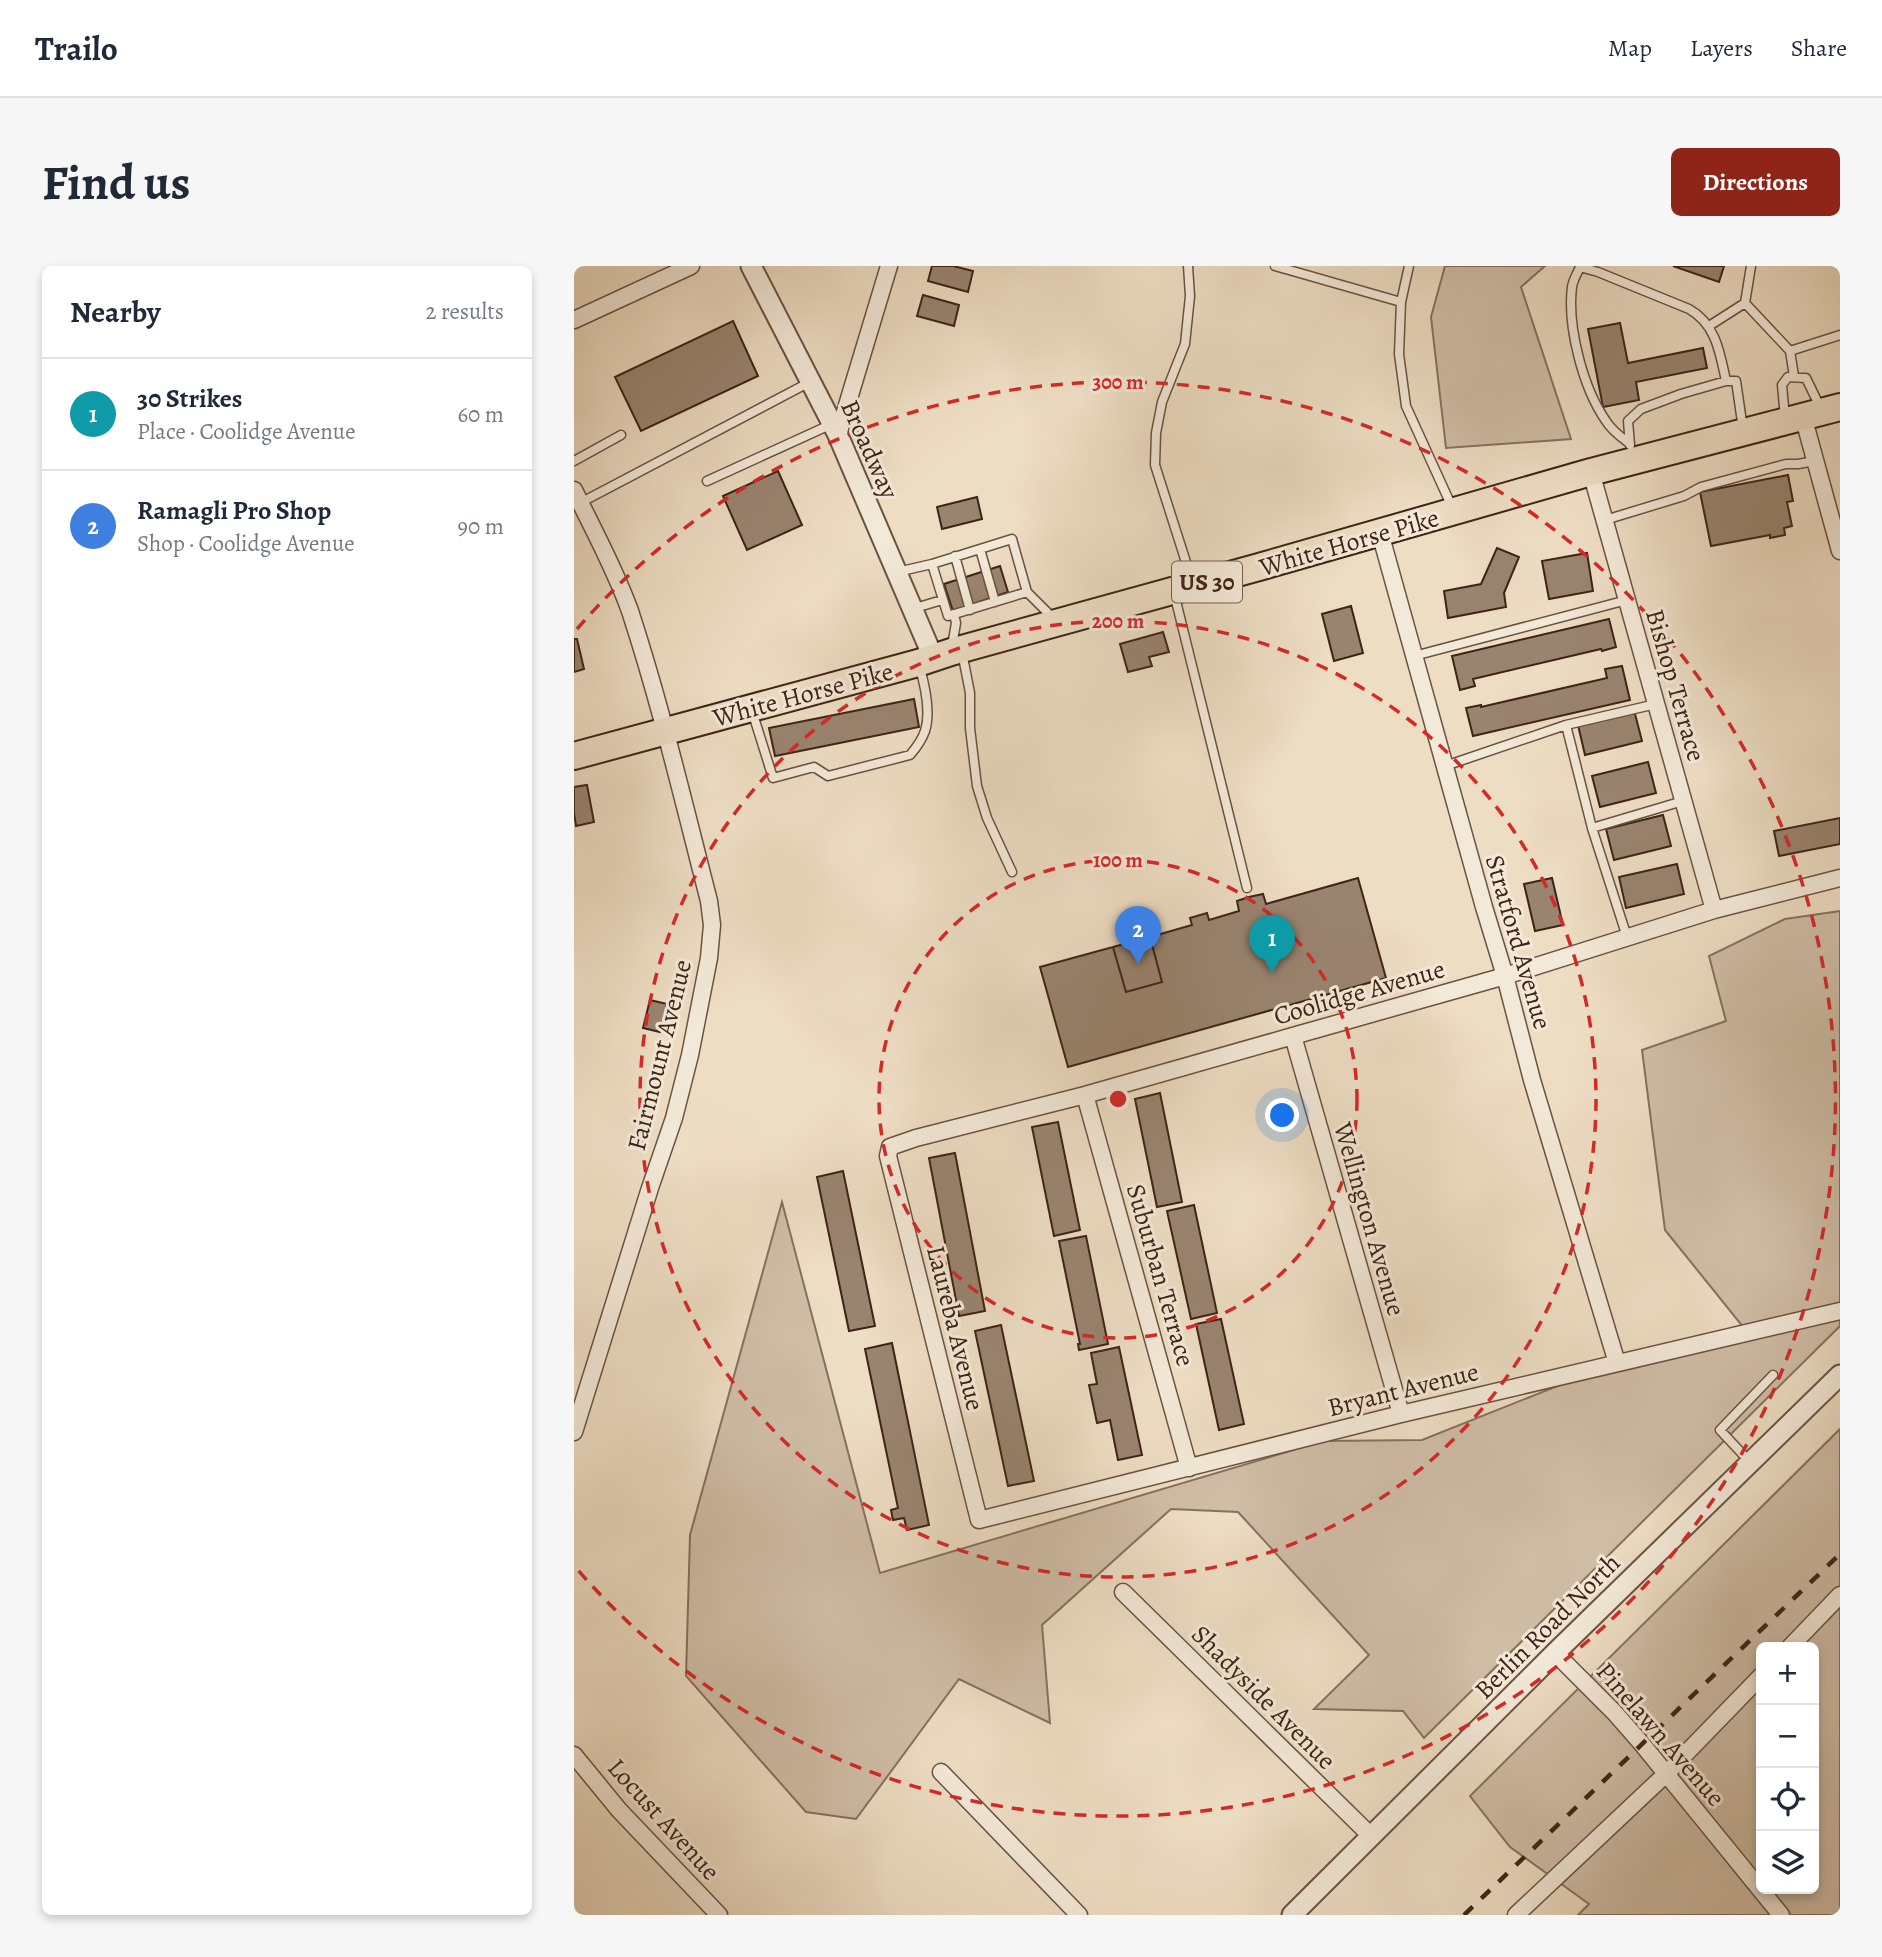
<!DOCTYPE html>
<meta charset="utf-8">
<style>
:root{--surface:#fff;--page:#f6f6f7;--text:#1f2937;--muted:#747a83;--line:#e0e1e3;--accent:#8f2418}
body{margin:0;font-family:Alegreya,serif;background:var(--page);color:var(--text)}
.controls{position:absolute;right:21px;bottom:21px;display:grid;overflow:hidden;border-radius:10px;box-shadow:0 4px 10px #0003}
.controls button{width:63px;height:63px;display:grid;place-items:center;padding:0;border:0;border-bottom:2px solid var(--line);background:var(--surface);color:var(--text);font:35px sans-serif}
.you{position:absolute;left:709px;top:850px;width:24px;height:24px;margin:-18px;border:5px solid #fff;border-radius:50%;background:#1a73e8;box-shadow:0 0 0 10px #1a73e833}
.badge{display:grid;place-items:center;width:46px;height:46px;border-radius:50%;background:var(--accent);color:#fff;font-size:23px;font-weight:700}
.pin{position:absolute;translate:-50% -58px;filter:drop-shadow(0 2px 4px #0008)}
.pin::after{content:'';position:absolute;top:37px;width:24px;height:21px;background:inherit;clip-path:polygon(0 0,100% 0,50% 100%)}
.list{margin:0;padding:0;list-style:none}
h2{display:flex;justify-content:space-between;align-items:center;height:91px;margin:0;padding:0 28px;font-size:30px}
h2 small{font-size:23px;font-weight:400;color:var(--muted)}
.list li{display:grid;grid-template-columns:46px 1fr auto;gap:21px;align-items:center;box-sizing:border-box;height:112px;padding:0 28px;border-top:2px solid var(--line)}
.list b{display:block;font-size:26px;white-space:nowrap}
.list p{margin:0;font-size:23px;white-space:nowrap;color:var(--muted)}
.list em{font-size:23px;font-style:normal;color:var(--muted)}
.icon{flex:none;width:38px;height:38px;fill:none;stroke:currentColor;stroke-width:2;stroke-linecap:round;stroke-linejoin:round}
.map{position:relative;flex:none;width:1266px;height:1649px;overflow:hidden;border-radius:10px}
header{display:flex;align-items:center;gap:42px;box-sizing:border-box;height:98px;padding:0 35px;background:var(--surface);border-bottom:2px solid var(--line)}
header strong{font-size:33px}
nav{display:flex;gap:38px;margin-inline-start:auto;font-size:24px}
.intro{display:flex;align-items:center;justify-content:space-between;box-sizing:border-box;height:168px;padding:0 42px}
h1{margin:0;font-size:49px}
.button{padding:18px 32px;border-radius:10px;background:var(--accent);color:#fff;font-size:24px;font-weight:700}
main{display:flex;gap:42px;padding:0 42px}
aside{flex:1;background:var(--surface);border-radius:10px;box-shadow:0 4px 10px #0003}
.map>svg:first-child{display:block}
</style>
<header>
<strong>Trailo</strong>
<nav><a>Map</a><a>Layers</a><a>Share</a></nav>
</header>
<div class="intro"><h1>Find us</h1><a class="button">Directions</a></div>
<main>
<aside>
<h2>Nearby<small>2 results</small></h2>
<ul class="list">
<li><span class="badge" style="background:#0f9aa8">1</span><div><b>30 Strikes</b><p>Place · Coolidge Avenue</p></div><em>60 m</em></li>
<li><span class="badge" style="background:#3f7fe0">2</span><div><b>Ramagli Pro Shop</b><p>Shop · Coolidge Avenue</p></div><em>90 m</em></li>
</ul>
</aside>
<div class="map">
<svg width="1266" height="1649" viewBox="0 0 1266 1649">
<rect width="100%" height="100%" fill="#edddc3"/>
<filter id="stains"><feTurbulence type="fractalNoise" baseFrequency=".00286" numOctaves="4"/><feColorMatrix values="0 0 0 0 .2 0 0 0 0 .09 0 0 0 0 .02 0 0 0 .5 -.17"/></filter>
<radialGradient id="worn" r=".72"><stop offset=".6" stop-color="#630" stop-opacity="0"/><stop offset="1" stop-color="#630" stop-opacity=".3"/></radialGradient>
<!-- green -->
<path fill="#cfbda6" stroke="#86705e" stroke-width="2" fill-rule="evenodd" d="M871 0H971L947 21 997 173 872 182 857 51Z
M1266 645V1060L850 1472 829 1445 740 1443 795 1389 664 1246 597 1243 468 1359 476 1457 385 1413 282 1553 232 1546 112 1410 116 1269 208 936 306 1307 750 1175 848 1174 1016 1107 1170 1062 1091 964 1068 784 1152 755 1135 690 1211 653Z
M1266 1163V1649H1004L1015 1638 936 1581 896 1530ZM1187 1381H1240V1623H1187Z"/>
<!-- building -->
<path fill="#998470" stroke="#3e2316" stroke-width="2" d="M358 0H379L399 5 394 26 354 15Z
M1099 0H1150L1145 16Z
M349 29 385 39 380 60 343 50Z
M159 55 184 110 67 165 41 111Z
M1046 57 1054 97 1129 82 1133 102 1062 116 1065 134 1029 141 1014 63Z
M204 205 228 259 173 284 149 230Z
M1214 209 1219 235 1213 236 1218 260 1210 262 1211 269 1196 272V269L1137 280 1126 226Z
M403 231 408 253 368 263 363 241Z
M923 282 945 291 930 327 932 341 874 352 870 325 907 318Z
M1013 287 1019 325 975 333 968 295Z
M426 300 434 326 379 345 370 318Z
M777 340 789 387 760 395 748 348Z
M1035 353 1042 381 1028 385 1027 383 899 413 901 420 886 424 878 390Z
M589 366 595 386 575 391 578 400 554 406 546 378Z
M0 373H3L10 403 0 406Z
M1048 400 1056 434 899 470 892 442 907 439V441L1033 412 1031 403Z
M340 433 345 461 201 490 195 462Z
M1060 444 1068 475 1011 489 1004 459Z
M1074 496 1082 527 1026 541 1018 510Z
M13 519 20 556 2 560 0 547V521Z
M1089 549 1097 580 1040 594 1032 563Z
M1266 552V578L1205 590 1200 565Z
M1103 598 1110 628 1052 642 1045 611Z
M784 612 812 712 494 801 466 701 539 681 552 726 588 716 576 671 618 659 616 652 633 647 635 654 665 645 663 635 675 631 689 628 692 638Z
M978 612 989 659 961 665 950 618Z
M576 671 588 716 552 726 539 681Z
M76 734 93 738 86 766 69 762Z
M586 827 608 936 583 941 561 833Z
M484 856 506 964 480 970 458 861Z
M381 887 411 1045 385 1050 355 892Z
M269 905 301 1060 275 1065 243 911Z
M620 939 643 1047 617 1053 593 945Z
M512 970 534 1078 505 1084 504 1078H506L485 975Z
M647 1053 670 1158 645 1164 622 1058Z
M427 1059 460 1215 434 1220 401 1065Z
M318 1077 355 1259 333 1264 330 1252 319 1254 317 1244 324 1242 291 1083Z
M545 1081 568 1189 544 1194 536 1154 523 1157 515 1119 523 1118 517 1087Z"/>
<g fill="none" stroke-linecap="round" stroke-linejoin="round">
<!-- service casing -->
<g stroke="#6a5241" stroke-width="11">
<path id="service" d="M614 0 616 30 611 78 588 136 582 167 581 199 618 315
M701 0 827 36
M835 0 827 36 825 88 832 140 878 241
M1177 0 1171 37 1216 85 1220 110
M1135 60 1171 37
M1216 85 1266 69
M1211 152 1208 119 1214 111 1232 112 1247 143
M1055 177C1047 171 1038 165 1032 155 1009 122 993 61 998 21 999 14 1003 8 1006 1L1024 6 1115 43C1142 58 1146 87 1152 115
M1056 179 1054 155 1067 143 1107 128 1152 115H1162L1169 163
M0 195 47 169
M133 215 258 158
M6 237 236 116
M1031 254 1110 230 1127 221 1212 198H1224L1241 195
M406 283 421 336
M381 290 396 344
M323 306 358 298
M453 326 374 350 358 298 438 273 453 326 480 353
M600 327 673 622
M338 343 368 334
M378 380 382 357 380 348
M388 386 396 427V462L403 520 413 552 438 606
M840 390 1053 334
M178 445 199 512 240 501 254 510 336 489C342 482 348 474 351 465 357 446 351 419 345 399
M992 459 1082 438
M871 500 992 459 1018 562 1109 535
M1018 562 1053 671
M1175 1195 1146 1164 1199 1109"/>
</g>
<!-- minor casing -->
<g stroke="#6a5241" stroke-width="19">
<path id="minor" d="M0 54 117 0
M1229 150 1266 285
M264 169 315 0
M1017 206 1140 644
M0 224C19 263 41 303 56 345 87 440 110 538 135 635L138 659 135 692 116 789 100 852 76 922 0 1166
M806 267 910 641 931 710 958 814 1043 1097
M1266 612 1140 644 931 710 719 770 511 829 342 872 316 881 314 890 405 1254 827 1148 1266 1045
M719 770 827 1148
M511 829 615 1202
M549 1326 797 1570
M1216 1381 1266 1329
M981 1387 1040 1446 1068 1478 1207 1649
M0 1489 45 1544 145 1649
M367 1506 505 1649
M942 1649 1093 1507 1187 1410"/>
</g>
<!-- tertiary casing -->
<g stroke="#6a5241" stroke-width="23">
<path id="tertiary" d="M177 0 264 169 359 391
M718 1649 981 1387 1266 1109"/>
</g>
<!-- trunk casing -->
<g stroke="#3e2316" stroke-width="30">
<path id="trunk" d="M0 490 344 397 377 386 685 301 1017 206 1266 141"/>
</g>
<!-- service -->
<use href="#service" stroke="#f3e9d8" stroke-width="8"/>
<!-- minor -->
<use href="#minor" stroke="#f3e9d8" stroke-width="16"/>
<!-- tertiary -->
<use href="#tertiary" stroke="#f3e9d8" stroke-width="19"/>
<!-- trunk -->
<use href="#trunk" stroke="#edddc3" stroke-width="26"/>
<!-- rail -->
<path stroke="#3e2316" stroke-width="4.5" stroke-dasharray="12 12" stroke-linecap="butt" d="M890 1649 1266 1288"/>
</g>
<!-- distance rings -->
<g fill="none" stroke="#d62828" stroke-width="3.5" stroke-dasharray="12 9">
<circle cx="544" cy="833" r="239"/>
<circle cx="544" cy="833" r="478"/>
<path d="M3 363A717 717 0 1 1 3 1303"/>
</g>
<g text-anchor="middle" stroke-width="6" stroke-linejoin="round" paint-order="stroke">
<!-- shield labels -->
<rect fill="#f3e9d8" stroke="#745e50" stroke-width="2" x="598" y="295.5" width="70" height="41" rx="5"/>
<g font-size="24" font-weight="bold" fill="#3e2316">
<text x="633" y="324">US 30</text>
</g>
<!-- street labels -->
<g font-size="26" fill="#3e2316" stroke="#f3e9d8">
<text transform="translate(296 183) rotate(66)" y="9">Broadway</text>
<text transform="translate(775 276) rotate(-16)" y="9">White Horse Pike</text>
<text transform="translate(1102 419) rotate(74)" y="9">Bishop Terrace</text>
<text transform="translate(229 428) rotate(-15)" y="9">White Horse Pike</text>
<text transform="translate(945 676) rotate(74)" y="9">Stratford Avenue</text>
<text transform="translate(785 726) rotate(-16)" y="9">Coolidge Avenue</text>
<text transform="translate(85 789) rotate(-76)" y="9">Fairmount Avenue</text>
<text transform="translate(796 953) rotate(74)" y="9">Wellington Avenue</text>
<text transform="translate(587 1009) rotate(74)" y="9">Suburban Terrace</text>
<text transform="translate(382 1062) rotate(76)" y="9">Laureba Avenue</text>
<text transform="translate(829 1123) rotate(-14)" y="9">Bryant Avenue</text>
<text transform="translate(973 1360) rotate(-45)" y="9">Berlin Road North</text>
<text transform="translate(690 1431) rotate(45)" y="9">Shadyside Avenue</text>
<text transform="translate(1087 1468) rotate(49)" y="9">Pinelawn Avenue</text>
<text transform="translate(90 1553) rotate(48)" y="9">Locust Avenue</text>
</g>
</g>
<circle cx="544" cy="833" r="10" fill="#d62828" stroke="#f3e9d8" stroke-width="3.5"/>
<g font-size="21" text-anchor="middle" font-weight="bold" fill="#d62828" stroke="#f3e9d8" stroke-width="6" stroke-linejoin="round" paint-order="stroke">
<text x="544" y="123">300 m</text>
<text x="544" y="362">200 m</text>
<text x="544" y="601">100 m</text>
</g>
<rect width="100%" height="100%" filter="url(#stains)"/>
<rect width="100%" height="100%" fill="url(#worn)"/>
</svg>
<div class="controls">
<button>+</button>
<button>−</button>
<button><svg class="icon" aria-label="locate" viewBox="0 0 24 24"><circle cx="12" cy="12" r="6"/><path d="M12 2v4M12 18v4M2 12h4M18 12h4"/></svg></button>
<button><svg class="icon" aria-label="layers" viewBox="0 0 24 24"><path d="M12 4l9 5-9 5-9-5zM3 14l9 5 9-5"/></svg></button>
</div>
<div class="you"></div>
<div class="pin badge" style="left:698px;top:707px;background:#0f9aa8">1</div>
<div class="pin badge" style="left:564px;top:698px;background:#3f7fe0">2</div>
</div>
</main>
